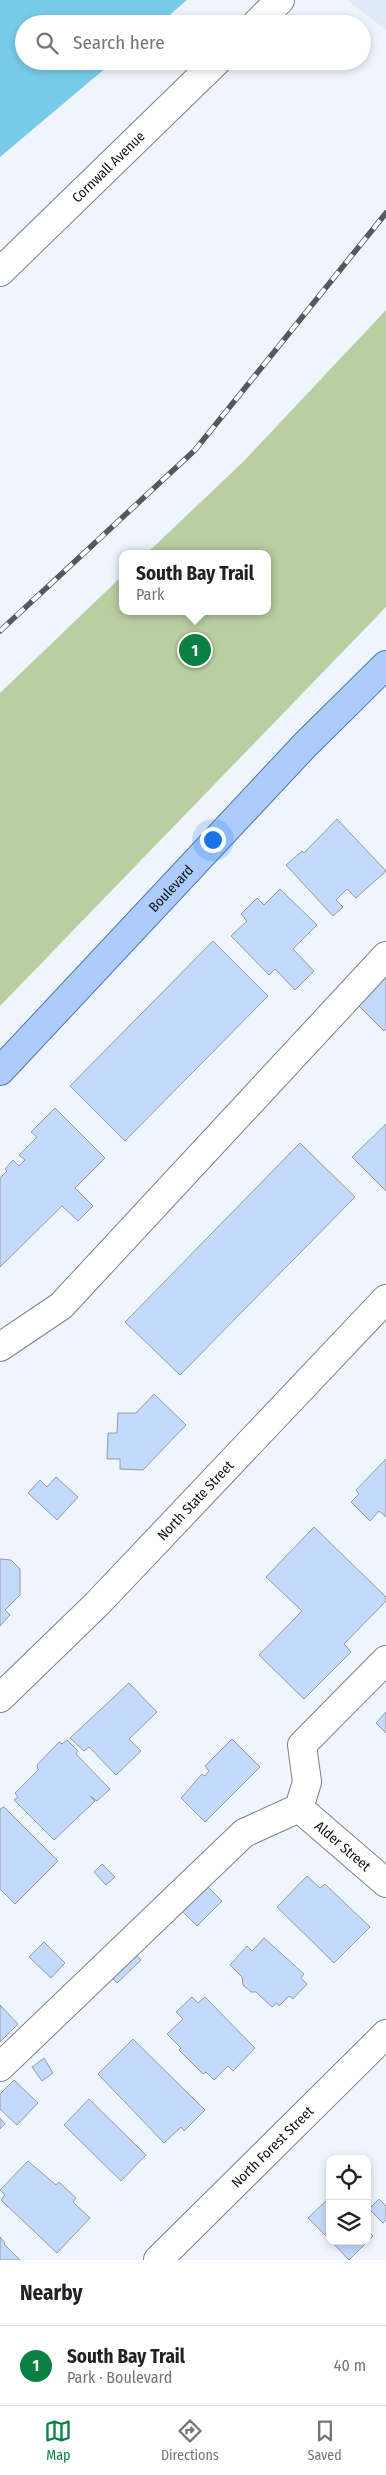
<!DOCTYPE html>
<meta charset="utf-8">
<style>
:root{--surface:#fff;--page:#f2f2f2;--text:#202124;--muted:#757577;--line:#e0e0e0;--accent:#0b8043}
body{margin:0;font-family:"Fira Sans Condensed",sans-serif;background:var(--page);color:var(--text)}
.controls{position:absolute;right:15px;bottom:15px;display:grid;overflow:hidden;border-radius:10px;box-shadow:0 2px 8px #0003}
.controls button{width:45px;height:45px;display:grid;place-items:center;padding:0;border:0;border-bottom:1px solid var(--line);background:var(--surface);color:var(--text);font:25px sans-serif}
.you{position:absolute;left:212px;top:839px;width:18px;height:18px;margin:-12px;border:4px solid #fff;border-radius:50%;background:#1a73e8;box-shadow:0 0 0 8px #1a73e833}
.badge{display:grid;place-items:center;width:32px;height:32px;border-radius:50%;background:var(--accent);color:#fff;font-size:16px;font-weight:700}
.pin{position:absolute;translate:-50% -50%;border:2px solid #fff;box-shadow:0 1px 5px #0006}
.popup{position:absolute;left:119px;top:550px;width:152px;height:65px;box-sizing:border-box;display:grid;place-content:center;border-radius:10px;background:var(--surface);filter:drop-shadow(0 1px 4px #0005);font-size:16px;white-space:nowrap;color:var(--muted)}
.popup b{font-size:19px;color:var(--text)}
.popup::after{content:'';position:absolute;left:50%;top:100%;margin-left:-10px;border:10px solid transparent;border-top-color:var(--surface)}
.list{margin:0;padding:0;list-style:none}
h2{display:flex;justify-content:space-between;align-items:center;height:65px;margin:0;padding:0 20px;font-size:21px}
h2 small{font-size:16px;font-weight:400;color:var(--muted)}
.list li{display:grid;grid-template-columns:32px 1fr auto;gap:15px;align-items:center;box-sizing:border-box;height:80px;padding:0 20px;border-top:1px solid var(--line)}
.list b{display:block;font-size:19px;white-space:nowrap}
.list p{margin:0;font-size:16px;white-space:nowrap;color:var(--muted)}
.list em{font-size:16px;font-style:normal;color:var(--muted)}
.icon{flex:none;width:28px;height:28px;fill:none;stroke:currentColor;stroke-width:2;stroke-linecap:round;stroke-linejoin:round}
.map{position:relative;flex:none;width:386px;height:2260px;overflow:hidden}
.search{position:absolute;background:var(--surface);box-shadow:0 2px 8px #0003;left:15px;right:15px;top:15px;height:55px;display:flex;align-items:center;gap:12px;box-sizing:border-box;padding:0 18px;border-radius:28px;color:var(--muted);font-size:19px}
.sheet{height:145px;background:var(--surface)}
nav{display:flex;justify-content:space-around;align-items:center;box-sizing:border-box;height:70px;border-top:1px solid var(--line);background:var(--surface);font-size:14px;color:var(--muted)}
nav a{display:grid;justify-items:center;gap:2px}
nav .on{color:var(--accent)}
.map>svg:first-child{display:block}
</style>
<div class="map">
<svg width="386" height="2260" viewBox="0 0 386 2260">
<rect width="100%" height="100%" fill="#eff5fd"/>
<!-- built -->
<path fill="#e0e9f7" d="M347 0H386V30Z"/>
<!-- green -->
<path fill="#b9cfa2" d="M386 310V607L0 1006V693L122 576V611H268V554H146L244 461Z"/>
<!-- water -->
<path fill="#78ccea" d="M0 0H187L159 24H24V61H114L0 157Z"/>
<!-- building -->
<path fill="#c3dafd" stroke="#969aa2" d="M337 819 386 871 356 898 347 889 336 900 343 907 333 916 286 865 302 851 304 853Z
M280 889 317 925 293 949 314 971 295 990 275 969 269 975 231 936 247 921 241 914 257 898 264 905Z
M213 941 268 996 125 1141 70 1086Z
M386 977V1029L384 1031 358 1005Z
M55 1108 105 1158 75 1188 93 1206 78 1221 62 1206 0 1267V1178L7 1171 5 1169 13 1160 19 1166 25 1160 19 1155 37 1137 31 1132Z
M386 1124V1191L352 1157Z
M300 1143 355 1197 180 1375 125 1322Z
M154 1394 186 1425 143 1470 120 1469V1459H107L108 1433H117L118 1413H136Z
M386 1459V1517L379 1511 370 1521 351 1502 359 1494 356 1490Z
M56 1477 78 1497 57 1520 28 1493 40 1480 47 1487Z
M314 1527 386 1597V1601L344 1644 351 1652 304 1699 259 1655 302 1611 266 1577Z
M0 1559 11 1560 20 1569V1595L5 1610 10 1615 0 1626Z
M129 1683 157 1712 129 1739 141 1751 116 1775 89 1747 84 1751 70 1738Z
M386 1712V1733L376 1723Z
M232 1739 260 1767 205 1822 181 1798 202 1774 205 1776 209 1771 205 1766Z
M67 1740 78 1751 76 1754 110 1789 97 1801 90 1796 95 1801 54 1840 14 1800 18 1797 15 1793 38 1770 37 1765 59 1742 62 1744Z
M4 1807 58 1861 15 1904 0 1889V1809Z
M102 1864 115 1877 106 1885 94 1872Z
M307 1876 320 1888 325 1884 370 1927 334 1963 277 1907Z
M199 1878 222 1901 197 1926 174 1903Z
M264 1938 304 1974 301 1978 307 1984 293 1999 289 1996 279 2006 277 2003 272 2007 256 1992H251L243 1985 242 1977 230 1965 247 1946 252 1951Z
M44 1942 65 1963 51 1978 29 1957Z
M131 1949 141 1960 117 1983 107 1973Z
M192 1997 198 2003 205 1997 255 2048 233 2071 228 2066 214 2080 206 2072 203 2074 179 2050 181 2048 167 2034 183 2019 176 2012Z
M0 2005 18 2024 0 2042Z
M133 2039 205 2110 184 2131 181 2127 164 2143 98 2074Z
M44 2058 53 2073 42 2081 32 2067Z
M14 2080 38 2103 17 2125 0 2109V2094Z
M89 2099 146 2155 121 2181 64 2125Z
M0 2118 5 2124 0 2129Z
M28 2161 56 2185 59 2182 76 2198 73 2202 90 2218 57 2253 1 2200 5 2195 0 2190Z
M330 2197V2240L308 2218Z
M379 2199 386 2206V2220L383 2223 369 2209Z
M367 2230 373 2236 349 2260 331 2241H367Z
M0 2237 5 2243 4 2244 20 2260H0Z"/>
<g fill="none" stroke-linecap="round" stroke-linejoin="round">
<!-- minor casing -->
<g stroke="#7d8289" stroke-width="30">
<g id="minor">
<path d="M256 24 280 0"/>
<path id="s1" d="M0 272 217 61"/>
<path d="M0 1347 61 1306 386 956"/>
<path id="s2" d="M0 1698 97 1604 386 1299"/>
<path id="s3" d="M299 1808 386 1883"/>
<path d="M0 2067 244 1833 299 1808 307 1782 302 1745 386 1660"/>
<path id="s4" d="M158 2260 386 2034"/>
</g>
</g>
<!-- major casing -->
<g stroke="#5275aa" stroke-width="30">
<g id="major">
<path id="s5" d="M0 1071 305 745 386 665"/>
</g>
</g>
<!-- minor -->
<use href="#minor" stroke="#fff" stroke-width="28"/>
<!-- major -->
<use href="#major" stroke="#acccfc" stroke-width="28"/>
<!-- rail casing -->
<g stroke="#55585c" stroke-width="5.5">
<path id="rail" d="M0 631 195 450 386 213"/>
</g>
<!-- rail -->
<use href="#rail" stroke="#fff" stroke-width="4" stroke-dasharray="11" stroke-linecap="butt"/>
</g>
<g text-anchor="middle" stroke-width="5" stroke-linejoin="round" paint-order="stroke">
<!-- street labels -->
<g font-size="14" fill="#101215" stroke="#fff">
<text dy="5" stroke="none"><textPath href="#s1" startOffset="151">Cornwall Avenue</textPath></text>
<text dy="5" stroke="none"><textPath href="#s5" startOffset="250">Boulevard</textPath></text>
<text dy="5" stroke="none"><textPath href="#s2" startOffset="278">North State Street</textPath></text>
<text dy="5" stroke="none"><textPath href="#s3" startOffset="58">Alder Street</textPath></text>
<text dy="5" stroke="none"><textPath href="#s4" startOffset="161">North Forest Street</textPath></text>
</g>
</g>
</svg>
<div class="controls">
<button><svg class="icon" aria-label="locate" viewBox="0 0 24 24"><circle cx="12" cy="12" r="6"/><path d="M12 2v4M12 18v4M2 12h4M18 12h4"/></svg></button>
<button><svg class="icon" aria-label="layers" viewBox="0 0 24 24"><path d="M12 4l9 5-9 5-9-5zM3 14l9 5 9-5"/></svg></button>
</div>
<div class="you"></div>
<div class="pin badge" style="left:195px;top:650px">1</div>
<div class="popup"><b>South Bay Trail</b>Park</div>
<div class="search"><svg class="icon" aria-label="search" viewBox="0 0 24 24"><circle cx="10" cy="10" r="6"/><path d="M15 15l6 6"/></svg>Search here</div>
</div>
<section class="sheet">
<h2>Nearby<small></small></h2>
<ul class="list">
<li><span class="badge">1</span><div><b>South Bay Trail</b><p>Park · Boulevard</p></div><em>40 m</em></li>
</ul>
</section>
<nav>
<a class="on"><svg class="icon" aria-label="map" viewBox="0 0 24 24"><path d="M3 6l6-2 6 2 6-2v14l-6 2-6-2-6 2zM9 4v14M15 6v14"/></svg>Map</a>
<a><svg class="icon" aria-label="directions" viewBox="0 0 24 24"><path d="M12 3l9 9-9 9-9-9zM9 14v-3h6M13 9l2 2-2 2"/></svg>Directions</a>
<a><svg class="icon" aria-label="saved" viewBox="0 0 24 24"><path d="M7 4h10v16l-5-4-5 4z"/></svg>Saved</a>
</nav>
